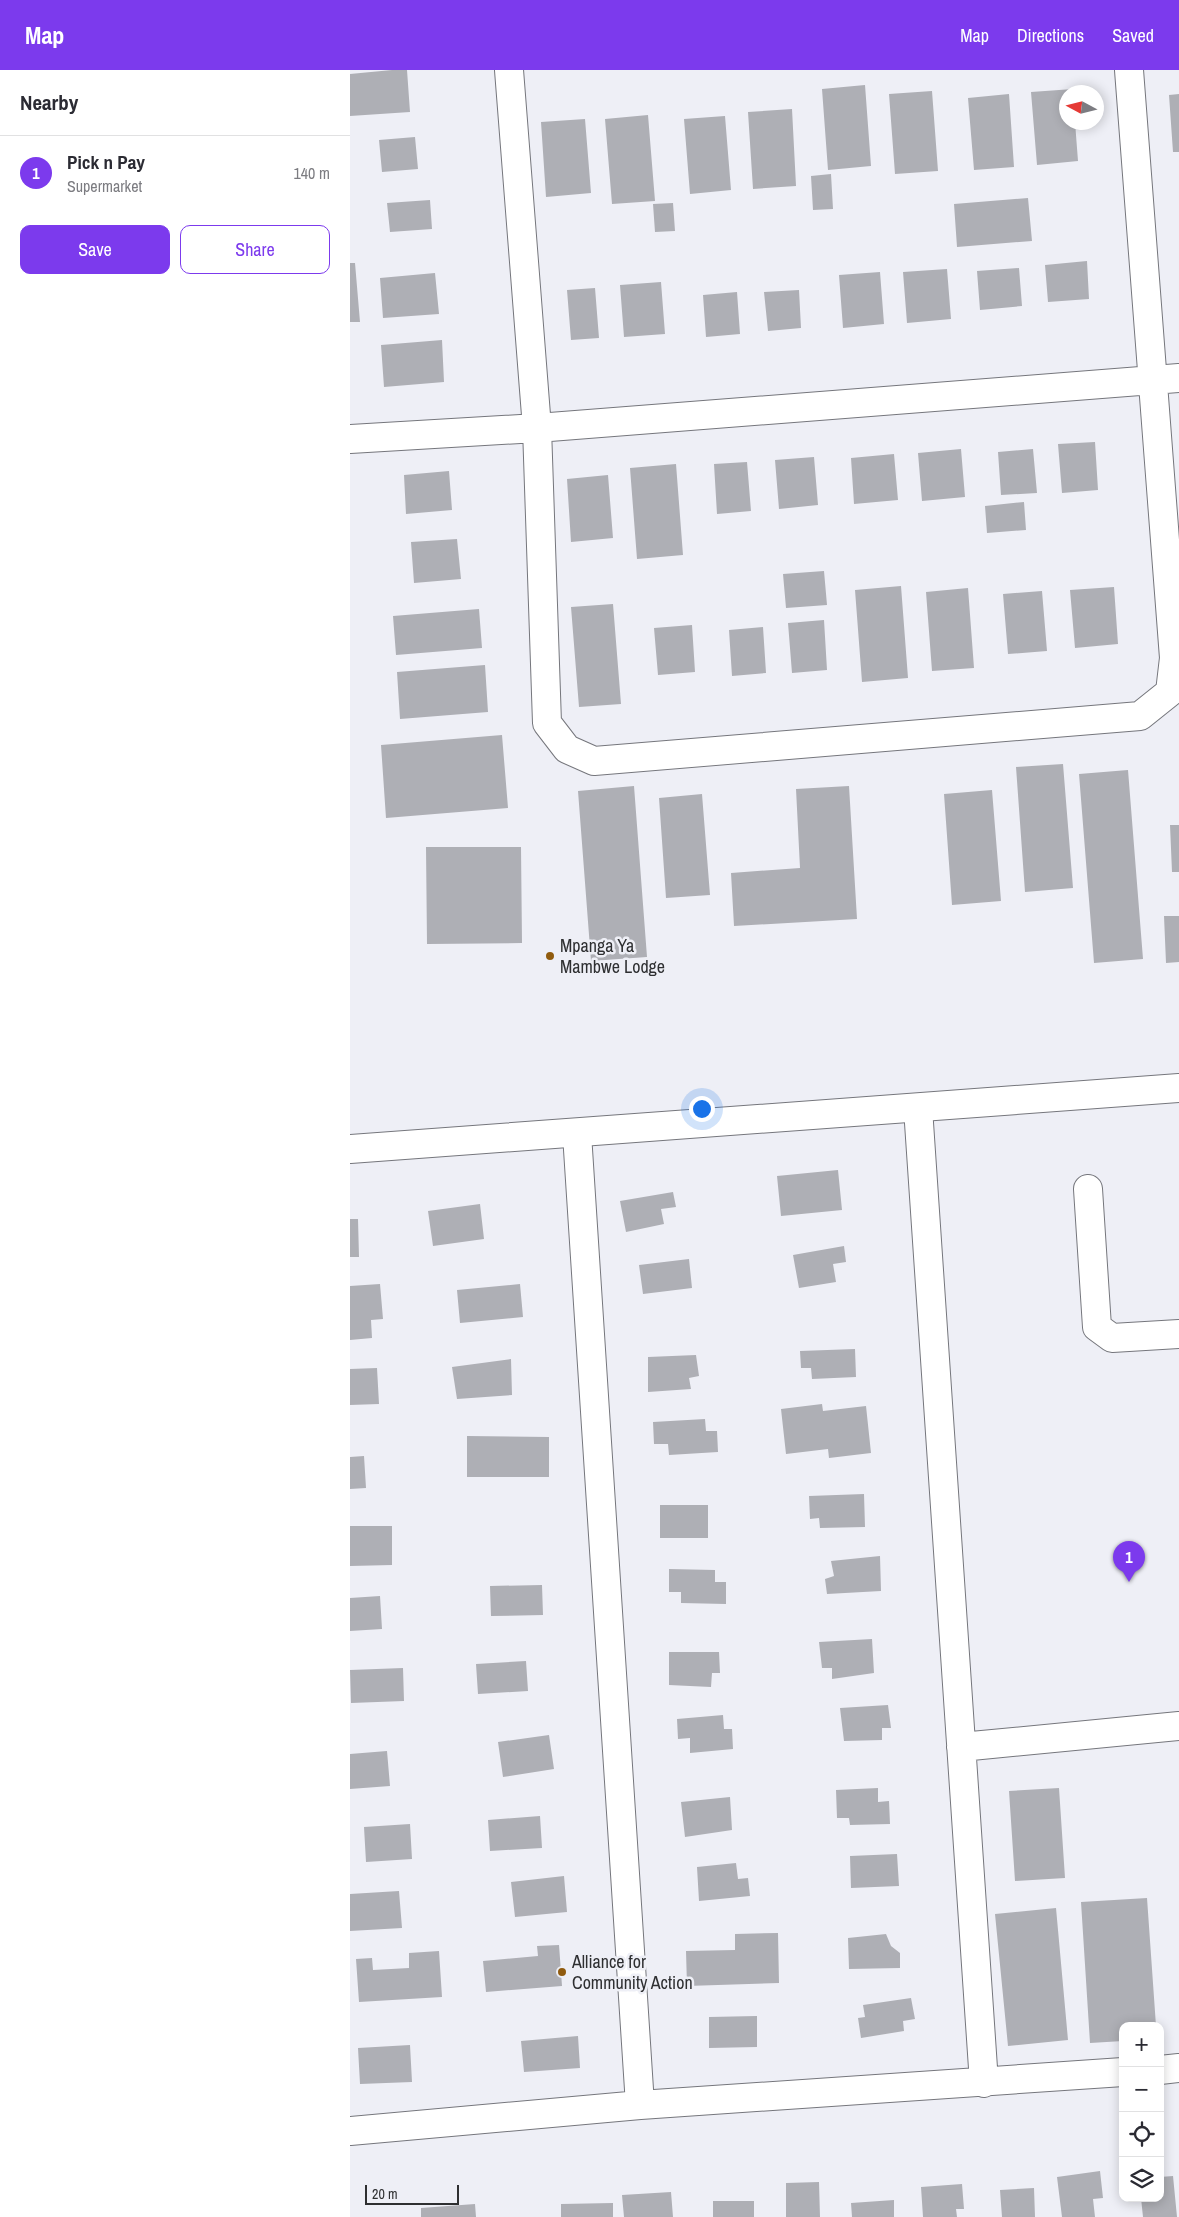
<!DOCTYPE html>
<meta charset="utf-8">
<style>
:root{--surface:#fff;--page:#f7f7f7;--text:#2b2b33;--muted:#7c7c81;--line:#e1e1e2;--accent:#7c3aed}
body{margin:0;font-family:"Archivo Narrow",sans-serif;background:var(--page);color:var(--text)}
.controls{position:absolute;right:15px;bottom:15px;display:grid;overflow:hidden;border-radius:10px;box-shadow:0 2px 12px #0003}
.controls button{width:45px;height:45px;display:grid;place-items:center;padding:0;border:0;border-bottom:1px solid var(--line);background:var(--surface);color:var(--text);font:25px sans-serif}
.compass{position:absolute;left:709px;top:15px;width:45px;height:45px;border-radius:50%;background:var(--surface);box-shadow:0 2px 12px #0003;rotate:277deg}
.scale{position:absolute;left:15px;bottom:12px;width:94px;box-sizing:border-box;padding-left:5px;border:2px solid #2e2f31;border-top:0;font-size:14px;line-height:18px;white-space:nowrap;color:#2e2f31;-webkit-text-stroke:4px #eeeff6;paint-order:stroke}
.you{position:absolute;left:351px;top:1038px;width:18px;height:18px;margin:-12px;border:4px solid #fff;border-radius:50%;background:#1a73e8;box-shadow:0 0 0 8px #1a73e833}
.badge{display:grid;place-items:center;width:32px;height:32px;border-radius:50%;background:var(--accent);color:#fff;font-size:16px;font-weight:700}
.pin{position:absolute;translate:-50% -41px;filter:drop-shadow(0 1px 2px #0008)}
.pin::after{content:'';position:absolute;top:26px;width:18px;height:15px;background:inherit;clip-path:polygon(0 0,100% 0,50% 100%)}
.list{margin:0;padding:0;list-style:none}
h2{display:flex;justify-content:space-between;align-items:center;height:65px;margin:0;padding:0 20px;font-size:21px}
h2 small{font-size:16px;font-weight:400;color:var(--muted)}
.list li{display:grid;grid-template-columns:32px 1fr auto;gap:15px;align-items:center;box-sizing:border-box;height:75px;padding:0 20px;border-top:1px solid var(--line)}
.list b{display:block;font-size:19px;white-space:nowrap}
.list p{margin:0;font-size:16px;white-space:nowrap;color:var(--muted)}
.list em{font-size:16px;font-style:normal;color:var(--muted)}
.actions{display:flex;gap:10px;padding:15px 20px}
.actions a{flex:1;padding:11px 0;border:1px solid var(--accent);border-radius:10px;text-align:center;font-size:18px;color:var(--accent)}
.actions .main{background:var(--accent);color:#fff}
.icon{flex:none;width:28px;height:28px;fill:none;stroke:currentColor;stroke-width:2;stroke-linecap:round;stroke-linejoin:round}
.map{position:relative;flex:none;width:829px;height:2147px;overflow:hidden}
header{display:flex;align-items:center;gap:30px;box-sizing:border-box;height:70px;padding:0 25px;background:var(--accent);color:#fff}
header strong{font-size:24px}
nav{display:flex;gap:28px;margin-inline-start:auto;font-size:18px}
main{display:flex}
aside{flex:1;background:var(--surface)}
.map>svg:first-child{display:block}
</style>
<header>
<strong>Map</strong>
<nav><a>Map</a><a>Directions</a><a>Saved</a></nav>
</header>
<main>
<aside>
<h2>Nearby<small></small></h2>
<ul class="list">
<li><span class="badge">1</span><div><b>Pick n Pay</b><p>Supermarket</p></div><em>140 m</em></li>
</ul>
<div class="actions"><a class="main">Save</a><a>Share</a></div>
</aside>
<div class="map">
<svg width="829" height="2147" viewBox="0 0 829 2147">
<rect width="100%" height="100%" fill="#eeeff6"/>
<!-- building -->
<path fill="#aeafb5" d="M42 0H57L60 42 0 46V4Z
M515 15 521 96 478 100 472 19Z
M723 19V22H716V52H725L728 91 687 95 681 22Z
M582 21 588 101 545 104 539 24Z
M659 24 664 97 624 100 618 28Z
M829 24V82H823L819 25Z
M442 39 446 116 403 119 398 42Z
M298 45 305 131 262 134 255 49Z
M375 46 381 120 340 124 334 49Z
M235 49 241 123 196 127 191 52Z
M65 67 68 99 32 102 29 70Z
M481 104 483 139 463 140 461 106Z
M678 128 682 171 607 177 604 134Z
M80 130 82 159 40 162 37 133Z
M323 133 325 161 305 162 303 134Z
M737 191 739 229 698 232 695 195Z
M0 193H5L10 252H0Z
M669 198 672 236 630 240 627 201Z
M597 199 601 249 557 253 553 202Z
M530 202 534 254 493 258 489 205Z
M85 203 89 244 33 248 30 208Z
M311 212 315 264 274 267 270 215Z
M245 218 249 268 221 270 217 220Z
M449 220 451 258 418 261 414 222Z
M387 222 390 264 356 267 353 225Z
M92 270 94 312 34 317 31 275Z
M745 372 748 420 712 423 708 374Z
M611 379 615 427 572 431 568 383Z
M683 379 687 423 651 425 648 382Z
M544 384 548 430 504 434 501 388Z
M464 387 468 435 429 439 425 390Z
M397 392 401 441 367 444 364 394Z
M326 394 333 485 287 489 280 398Z
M99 401 102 440 56 444 54 405Z
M258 405 263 468 221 472 217 409Z
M674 432 676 460 637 463 635 436Z
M107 469 111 509 64 513 61 472Z
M474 501 477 535 436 538 433 504Z
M551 516 558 608 512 612 505 520Z
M764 517 768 574 725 578 720 520Z
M618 518 624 598 582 601 576 522Z
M692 521 697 581 658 584 653 524Z
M263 534 271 634 229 637 221 537Z
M129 539 132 578 46 585 43 546Z
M474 550 477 600 442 603 438 553Z
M342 555 345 602 308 605 304 558Z
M413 557 416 603 382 606 379 560Z
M135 595 138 642 50 649 47 602Z
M152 665 158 738 36 748 31 675Z
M713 694 723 818 675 822 666 697Z
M778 700 793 889 744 893 729 704Z
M284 716 297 887 241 891 228 721Z
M499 716 507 849 384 856 381 803 450 798 446 719Z
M642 720 651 831 602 835 594 724Z
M352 724 360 825 316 828 309 728Z
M820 755H829V802H822Z
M76 777H171L172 873 77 874Z
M814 846H829V892L816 893Z
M488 1100 492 1140 431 1146 427 1106Z
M323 1122 326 1137 311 1139 314 1154 276 1162 270 1131Z
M130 1134 134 1169 83 1176 78 1141Z
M0 1149H8L9 1187H0Z
M494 1176 496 1192 483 1194 486 1212 449 1218 443 1185Z
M339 1189 342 1218 293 1224 289 1195Z
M30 1214 33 1249 21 1250 22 1268 0 1270V1216Z
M170 1214 173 1247 110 1253 107 1220Z
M505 1279 506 1307 462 1309 461 1298H451L450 1281Z
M346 1285 349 1306 339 1308 341 1319 298 1322V1287Z
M161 1289 162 1325 107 1329 102 1297Z
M27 1298 29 1334 0 1335V1299Z
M472 1334 473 1341 516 1336 521 1383 479 1388 478 1379 436 1384 431 1339Z
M355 1349 356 1361H367L368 1382 319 1385 318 1374H304L303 1352Z
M117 1366 199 1367V1407H117Z
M14 1386 16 1418 0 1419V1387Z
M514 1424 515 1457 470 1458 469 1448 460 1449 459 1426Z
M310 1435H358V1468H310Z
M0 1456H42V1495L0 1496Z
M530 1486 531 1521 477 1524 475 1509 484 1506 481 1491Z
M319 1499 365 1500V1512H376V1534L331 1533V1522H319Z
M192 1515 193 1545 141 1546 140 1516Z
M30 1526 32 1559 0 1561V1528Z
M522 1569 524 1603 482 1609V1598H472L469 1572Z
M319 1582H369L370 1603H362L361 1617 319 1615Z
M176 1591 178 1621 128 1624 126 1594Z
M53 1598 54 1631 1 1633 0 1600Z
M538 1635 541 1658H532V1670L494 1671 490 1638Z
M373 1645 374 1659H382L383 1679 340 1683V1668L328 1669 327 1649Z
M199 1665 204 1699 153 1707 148 1672Z
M37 1681 40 1716 0 1719V1684Z
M528 1718V1732L539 1731 540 1754 500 1755 499 1748H487L486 1720Z
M709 1718 715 1808 665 1811 659 1721Z
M380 1727 382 1760 335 1767 331 1732Z
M190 1746 192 1778 140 1781 138 1750Z
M60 1754 62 1789 16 1792 14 1757Z
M547 1784 549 1816 501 1818 500 1786Z
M386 1793 388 1809 398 1808 400 1826 349 1831 347 1797Z
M214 1806 217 1842 165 1847 161 1812Z
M49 1821 52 1858 0 1861V1824Z
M797 1828 806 1956H773V1971L740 1973 731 1832Z
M706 1838 718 1970 658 1976 645 1844Z
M428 1863 429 1913 337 1916 336 1881 385 1880V1864Z
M536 1864 541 1876 550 1883V1898L499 1899 498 1868Z
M209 1875 212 1916 136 1922 133 1891 188 1886 187 1876Z
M89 1881 92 1927 9 1932 6 1889 22 1888 23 1900 59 1898V1883Z
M561 1928 565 1949 553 1951 554 1961 511 1968 508 1948 515 1947 513 1935Z
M407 1946V1977L359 1978V1947Z
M228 1966 230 1998 174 2002 171 1971Z
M60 1975 62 2012 10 2014 8 1978Z
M750 2101 753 2128 743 2129 745 2147H712L707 2107Z
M823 2106 827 2147H793L791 2128H810V2107Z
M469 2112 470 2147H436V2113Z
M612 2114 614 2139H606L607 2147H573L571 2117Z
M684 2118 685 2147H652L650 2120Z
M321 2122 323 2147H274L272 2125Z
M544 2130V2147H502L501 2133Z
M363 2131H404V2147H363Z
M263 2133V2147H211V2134Z
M125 2134 126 2147H71V2138Z"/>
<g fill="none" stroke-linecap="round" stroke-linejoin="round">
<!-- minor casing -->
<g stroke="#75767c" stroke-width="30">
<path id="minor" d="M159 0 187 358 197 653 217 679 244 691 790 646 820 622 824 588 779 0
M0 369 187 358 829 308
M568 1038 634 2013
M227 1064 290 2035
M738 1119 747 1257 762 1268 829 1264
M611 1677 829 1656
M810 2000 829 1998
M0 2061 290 2035 773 2002"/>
</g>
<!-- major casing -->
<g stroke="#75767c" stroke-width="30">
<path id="major" d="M0 1079 829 1018"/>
</g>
<!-- minor -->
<use href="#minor" stroke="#fff" stroke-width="28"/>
<!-- major -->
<use href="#major" stroke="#fff" stroke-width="28"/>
</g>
<!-- markers -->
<g fill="#905b0e" stroke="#eeeff6" stroke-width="2">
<circle cx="200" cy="886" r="5"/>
<circle cx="212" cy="1902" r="5"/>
</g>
<g text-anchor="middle" stroke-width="5" stroke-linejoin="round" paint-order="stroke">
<!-- poi labels -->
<g font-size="18" fill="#2e2f31" stroke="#eeeff6" text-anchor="start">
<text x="210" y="882">Mpanga Ya<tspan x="210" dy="21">Mambwe Lodge</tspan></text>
<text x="222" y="1898">Alliance for<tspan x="222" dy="21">Community Action</tspan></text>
</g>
</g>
</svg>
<div class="controls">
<button>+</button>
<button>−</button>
<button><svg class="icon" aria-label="locate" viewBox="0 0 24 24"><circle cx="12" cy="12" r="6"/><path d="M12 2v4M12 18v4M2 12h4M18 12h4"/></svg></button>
<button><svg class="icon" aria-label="layers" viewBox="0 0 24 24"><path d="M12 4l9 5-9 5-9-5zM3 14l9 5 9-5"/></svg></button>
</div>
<svg class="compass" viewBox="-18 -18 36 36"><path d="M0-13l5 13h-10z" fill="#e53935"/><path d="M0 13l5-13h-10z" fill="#7c7c81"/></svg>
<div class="scale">20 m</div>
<div class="you"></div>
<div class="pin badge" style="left:779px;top:1512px">1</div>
</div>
</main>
